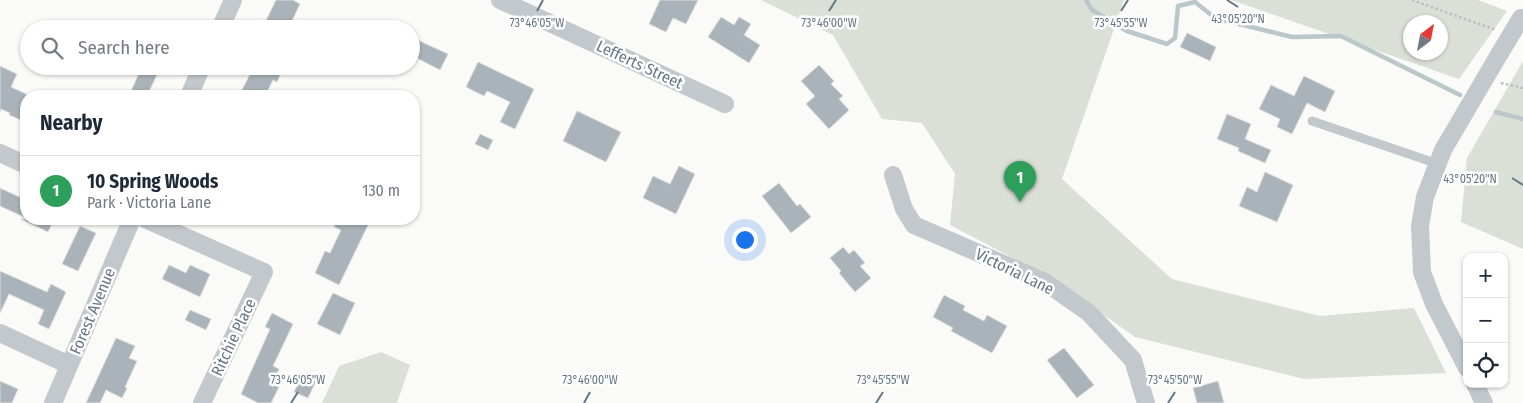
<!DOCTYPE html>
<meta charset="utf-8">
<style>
:root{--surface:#fff;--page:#f2f2f3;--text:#1f2937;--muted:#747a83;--line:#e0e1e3;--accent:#e4572e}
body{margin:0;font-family:"Fira Sans Condensed",sans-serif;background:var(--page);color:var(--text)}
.controls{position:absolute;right:15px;bottom:15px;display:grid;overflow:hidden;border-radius:10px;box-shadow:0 1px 4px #0004}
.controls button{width:45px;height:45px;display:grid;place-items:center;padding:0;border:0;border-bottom:1px solid var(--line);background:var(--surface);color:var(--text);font:25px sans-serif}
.compass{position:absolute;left:1403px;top:15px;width:45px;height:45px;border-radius:50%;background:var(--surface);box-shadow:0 1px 4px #0004;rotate:32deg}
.you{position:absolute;left:744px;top:239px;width:18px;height:18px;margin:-12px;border:4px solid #fff;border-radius:50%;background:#1a73e8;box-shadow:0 0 0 8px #1a73e833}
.badge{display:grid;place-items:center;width:32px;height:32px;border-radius:50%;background:var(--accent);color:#fff;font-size:16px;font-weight:700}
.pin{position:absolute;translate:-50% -41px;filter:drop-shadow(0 1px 2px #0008)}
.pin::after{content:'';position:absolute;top:26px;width:18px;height:15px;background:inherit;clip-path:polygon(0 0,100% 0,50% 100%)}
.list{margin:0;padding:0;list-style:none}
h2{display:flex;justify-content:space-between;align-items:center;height:65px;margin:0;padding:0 20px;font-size:21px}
h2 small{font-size:16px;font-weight:400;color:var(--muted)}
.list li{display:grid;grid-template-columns:32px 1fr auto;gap:15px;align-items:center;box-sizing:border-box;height:70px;padding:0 20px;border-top:1px solid var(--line)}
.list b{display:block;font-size:19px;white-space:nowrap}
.list p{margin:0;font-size:16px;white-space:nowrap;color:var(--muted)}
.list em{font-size:16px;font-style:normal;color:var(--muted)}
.icon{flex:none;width:28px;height:28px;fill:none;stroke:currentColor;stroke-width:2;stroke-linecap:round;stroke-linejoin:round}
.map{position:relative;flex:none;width:1523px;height:403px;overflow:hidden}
.search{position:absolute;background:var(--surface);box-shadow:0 1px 4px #0004;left:20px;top:20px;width:400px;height:55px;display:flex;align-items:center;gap:12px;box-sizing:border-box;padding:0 18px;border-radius:28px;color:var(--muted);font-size:19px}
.panel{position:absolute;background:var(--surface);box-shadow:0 1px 4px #0004;left:20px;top:90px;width:400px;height:135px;border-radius:20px}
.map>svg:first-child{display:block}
</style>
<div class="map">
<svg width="1523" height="403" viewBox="0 0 1523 403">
<rect width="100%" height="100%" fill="#fafaf8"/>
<!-- green -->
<path fill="#dadfd7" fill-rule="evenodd" d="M761 0H1124L1062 179 1172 279 1320 316 1414 308 1446 373 1304 379 1135 337 1051 278 950 225 955 174 922 123 882 119 833 35Z
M1231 0H1478L1507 11 1459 79ZM1440 22V52H1410V22Z
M1523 61V249L1461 222 1467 158Z
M381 352 410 365 397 403H322L339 366Z"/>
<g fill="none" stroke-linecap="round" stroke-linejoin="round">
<!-- stream -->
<path stroke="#bbc7cb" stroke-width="4.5" d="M1086 0 1092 10 1127 31 1167 44 1175 38 1178 6 1195 2 1215 18 1292 37 1341 36 1460 95
M1496 112 1523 119"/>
</g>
<!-- building -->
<path fill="#aab3b9" stroke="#dcdcda" d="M276 0H293L300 4 288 29H262Z
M660 0H698L686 24 673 18 666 32 649 24Z
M721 17 734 25 739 17 751 24 744 35 760 45 749 63 708 37Z
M1187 33 1216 47 1210 61 1180 47Z
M411 37 448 54 440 70 411 55Z
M478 62 534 89 515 129 500 122 510 102 487 91 484 96 466 87Z
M819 65 834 81 831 84 843 96 839 99 849 110 829 129 806 104 815 96 801 81Z
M0 66 17 74 11 87 26 94V122L9 115 10 113 1 109 0 112Z
M142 66H161L147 96H129Z
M254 66H284L277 82 273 80 265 96H239Z
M1304 76 1335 91 1325 112 1307 103 1292 134 1277 127 1280 119 1259 109 1271 85 1294 96Z
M577 111 621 132 606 162 563 141Z
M1227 114 1251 124 1245 139 1271 150 1265 163 1238 151 1239 148 1217 139Z
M480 134 493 140 488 150 475 144Z
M679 166 695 174 676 214 643 198 653 176 670 184Z
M1265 172 1293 185 1277 222 1239 206 1247 187 1257 192Z
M779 183 797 206 800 204 811 217 791 233 762 196Z
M0 188 26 200V218L0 206Z
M21 219H54L48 232Z
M338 219H371L339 285 315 273 325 251 330 253 341 230 334 227Z
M80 226 96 233 78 271 62 264Z
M843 247 849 254 854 250 865 263 860 266 871 278 855 292 839 273 841 271 830 258Z
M169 265 186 273 190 265 210 274 200 297 162 279Z
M0 271 47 292 51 284 66 292 49 329 38 324 44 310 9 294 0 313Z
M333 293 355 303 340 335 317 324Z
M944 295 965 306 963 310 984 321 987 315 1007 326 992 353 951 331 953 328 933 317Z
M190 310 211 319 206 330 185 320Z
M272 313 293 324 273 366 279 369 272 384 279 387 271 403H258L241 394 270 329 265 327Z
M116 338 135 346 129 358 137 361 125 387 127 388 122 398 106 390 100 403H86Z
M1064 348 1094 385 1077 398 1047 360Z
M302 375 316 381 308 398 294 392Z
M0 381 18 389 12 403H0Z
M1218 381 1224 403H1197L1193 388Z"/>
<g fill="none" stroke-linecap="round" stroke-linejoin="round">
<!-- path -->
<path stroke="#bbbfc2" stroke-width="2.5" stroke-dasharray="2.5 2.5" stroke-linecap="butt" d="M1412 0 1496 30
M1501 83 1523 88"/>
<!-- service -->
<path stroke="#c3c8cc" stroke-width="9" d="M1312 121 1438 164"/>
<!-- minor -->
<path stroke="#c3c8cc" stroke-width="18" d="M500 0 725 104
M220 29 233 0
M189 96 202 66
M0 153 26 165
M893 175 904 209 914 225 1045 282 1089 313 1133 360 1146 403
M145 219 264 272 202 403
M0 333 69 365
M1467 368 1434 304 1422 272 1420 226 1425 197 1443 150 1500 53
M1475 384 1484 403
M53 403 132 219"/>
<!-- minor-bridge -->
<path stroke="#c3c8cc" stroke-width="18" d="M1500 53 1521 18"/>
</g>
<!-- ticks -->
<path fill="none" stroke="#657683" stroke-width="2" d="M1227 0 1238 7M537 11 543 0M829 11 836 0M1121 11 1128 0M1512 178 1523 185M291 403 298 392M584 403 590 392M876 403 883 392M1168 403 1175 392"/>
<g text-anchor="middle" stroke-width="5" stroke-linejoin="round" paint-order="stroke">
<!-- street labels -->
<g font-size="16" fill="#657683" stroke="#fff">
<text transform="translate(640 64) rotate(25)" y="6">Lefferts Street</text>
<text transform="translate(1015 271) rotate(26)" y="6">Victoria Lane</text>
<text transform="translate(92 311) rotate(-67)" y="6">Forest Avenue</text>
<text transform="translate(233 337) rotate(-65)" y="6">Ritchie Place</text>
</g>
</g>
<g font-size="12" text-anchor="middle" fill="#657683" stroke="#fff" stroke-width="5" stroke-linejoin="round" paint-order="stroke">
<text x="1238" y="23">43°05'20"N</text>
<text x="537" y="27">73°46'05"W</text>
<text x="829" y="27">73°46'00"W</text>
<text x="1121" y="27">73°45'55"W</text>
<text x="1470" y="183">43°05'20"N</text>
<text x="298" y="384">73°46'05"W</text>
<text x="590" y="384">73°46'00"W</text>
<text x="883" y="384">73°45'55"W</text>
<text x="1175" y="384">73°45'50"W</text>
</g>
</svg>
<div class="controls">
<button>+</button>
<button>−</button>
<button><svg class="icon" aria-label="locate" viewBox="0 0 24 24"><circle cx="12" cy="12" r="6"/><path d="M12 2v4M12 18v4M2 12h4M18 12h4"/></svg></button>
</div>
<svg class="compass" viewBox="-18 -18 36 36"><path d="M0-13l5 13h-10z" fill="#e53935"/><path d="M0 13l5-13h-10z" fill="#747a83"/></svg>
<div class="you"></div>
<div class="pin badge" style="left:1020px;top:202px;background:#2e9e5b">1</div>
<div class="search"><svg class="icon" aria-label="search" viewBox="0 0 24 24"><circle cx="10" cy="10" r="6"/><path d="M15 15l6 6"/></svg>Search here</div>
<section class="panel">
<h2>Nearby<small></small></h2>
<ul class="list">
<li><span class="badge" style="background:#2e9e5b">1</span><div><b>10 Spring Woods</b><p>Park · Victoria Lane</p></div><em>130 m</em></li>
</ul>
</section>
</div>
